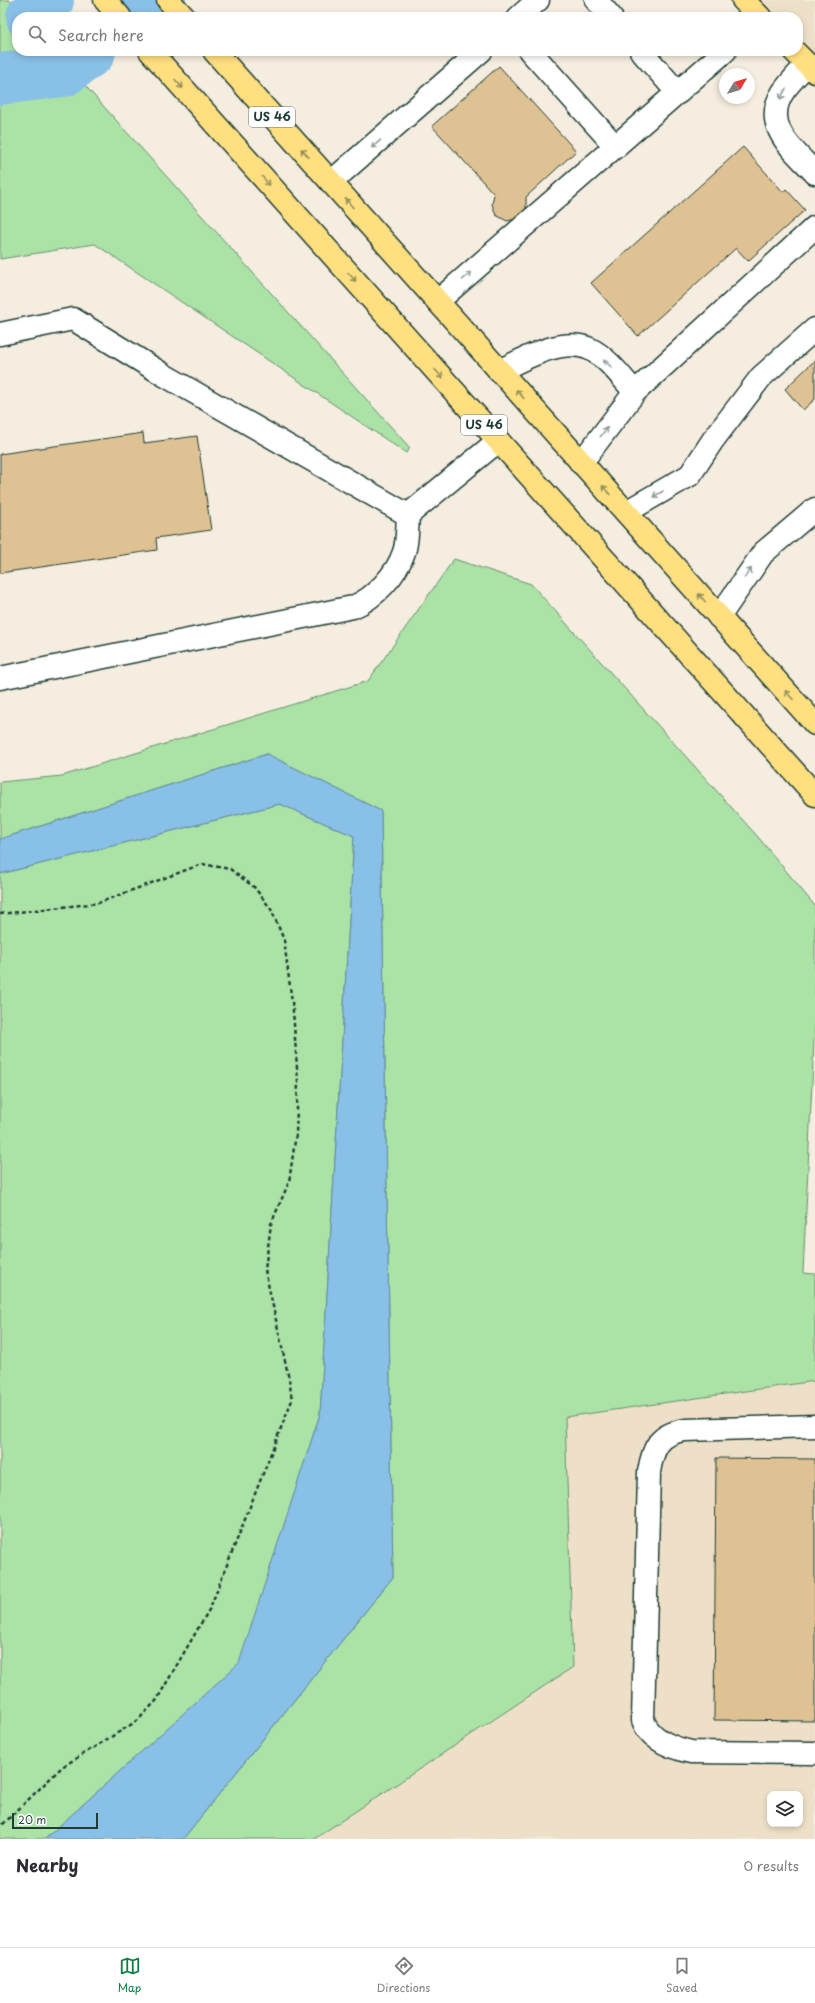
<!DOCTYPE html>
<style>
:root{--surface:#fff;--page:#f2f2f3;--text:#2b2b33;--muted:#7c7c81;--line:#e1e1e2;--accent:#0b8043}
body{margin:0;font-family:"Playpen Sans",sans-serif;background:var(--page);color:var(--text)}
.controls{position:absolute;right:12px;bottom:12px;display:grid;overflow:hidden;border-radius:8px;box-shadow:0 2px 6px #0003}
.controls button{width:36px;height:36px;display:grid;place-items:center;padding:0;border:0;border-bottom:1px solid var(--line);background:var(--surface);color:var(--text);font:20px sans-serif}
.compass{position:absolute;left:719px;top:68px;width:36px;height:36px;border-radius:50%;background:var(--surface);box-shadow:0 2px 6px #0003;rotate:52deg}
.scale{position:absolute;left:12px;bottom:10px;width:86px;box-sizing:border-box;padding-left:4px;border:2px solid #1f3d34;border-top:0;font-size:11px;line-height:14px;white-space:nowrap;color:#1f3d34;-webkit-text-stroke:3px #fff;paint-order:stroke}
.list{margin:0;padding:0;list-style:none}
h2{display:flex;justify-content:space-between;align-items:center;height:52px;margin:0;padding:0 16px;font-size:17px}
h2 small{font-size:13px;font-weight:400;color:var(--muted)}
.icon{flex:none;width:22px;height:22px;fill:none;stroke:currentColor;stroke-width:2;stroke-linecap:round;stroke-linejoin:round}
.map{position:relative;flex:none;width:815px;height:1839px;overflow:hidden}
.search{position:absolute;background:var(--surface);box-shadow:0 2px 6px #0003;left:12px;right:12px;top:12px;height:44px;display:flex;align-items:center;gap:10px;box-sizing:border-box;padding:0 14px;border-radius:16px;color:var(--muted);font-size:15px}
.sheet{height:108px;background:var(--surface)}
nav{display:flex;justify-content:space-around;align-items:center;box-sizing:border-box;height:56px;border-top:1px solid var(--line);background:var(--surface);font-size:11px;color:var(--muted)}
nav a{display:grid;justify-items:center;gap:2px}
nav .on{color:var(--accent)}
.map>svg:first-child{display:block}
</style>
<div class="map">
<svg width="815" height="1839" viewBox="0 0 815 1839">
<rect width="100%" height="100%" fill="#f5eddf"/>
<filter id="ink" filterUnits="userSpaceOnUse"><feTurbulence type="fractalNoise" baseFrequency=".025" numOctaves="2"/><feDisplacementMap in="SourceGraphic" scale="8" xChannelSelector="R" yChannelSelector="G"/><feConvolveMatrix kernelMatrix="1 2 1 2 8 2 1 2 1" color-interpolation-filters="sRGB"/></filter>
<g filter="url(#ink)">
<!-- built -->
<path fill="#eee0c8" fill-rule="evenodd" d="M741 0H815V73L798 51V17H759Z
M815 1381V1839H314L573 1667 565 1417ZM770 1794H800V1824H770Z"/>
<!-- green -->
<path fill="#abe2a6" stroke="#65906d" d="M0 0H9L24 17H17V51H54L410 448 406 453 95 244 0 259Z
M454 559 531 584 758 837 815 906V1020L803 1273 815 1274V1381L565 1417 573 1667 314 1839H183L393 1577 381 811 267 754 0 839V782L62 776 368 681Z
M280 804 354 836 320 1414 240 1663 45 1839H0V874Z"/>
<!-- water -->
<path fill="#89c0e7" stroke="#5f8c9f" d="M267 754 381 811 393 1577 183 1839H45L239 1663 320 1414 354 836 280 804 0 874V839Z"/>
<g fill="none" stroke-linecap="round" stroke-linejoin="round">
<!-- river -->
<path stroke="#89c0e7" stroke-width="52" d="M32 17 48 0
M137 17 160 0
M0 79 63 71 90 51"/>
</g>
<!-- building -->
<path fill="#dfc293" stroke="#1f3d34" d="M499 66 576 151 526 197V209L519 218 507 221 496 215 492 204 494 194 432 126Z
M743 147 783 192 786 189 805 210 748 261 736 248 638 336 591 283Z
M815 360V399L803 410 785 389Z
M143 433 144 443 197 436 211 530 156 538 157 550 0 573V454Z
M716 1458 815 1459V1721L714 1720Z"/>
<g fill="none" stroke-linecap="round" stroke-linejoin="round">
<!-- minor casing -->
<g stroke="#1f3d34" stroke-width="25">
<path id="minor" d="M596 0 611 17
M519 17 538 0
M530 51 616 147
M641 51 678 93
M807 64C799 73 790 82 783 92 761 126 794 150 815 173
M331 182 481 51
M438 301 725 51
M0 334 73 319 164 375 408 515 498 441
M499 371C524 359 563 336 590 349 608 358 622 378 635 392
M581 463 635 392 815 227
M626 512 690 475 713 440 761 377 815 329
M719 617 763 553 815 509
M0 678 353 607C375 598 397 574 404 552 408 541 407 526 408 515
M815 1426 685 1430C659 1434 653 1447 649 1472L643 1720C650 1740 672 1748 691 1752L815 1753"/>
</g>
<!-- major casing -->
<g stroke="#1f3d34" stroke-width="25">
<path id="major" d="M743 0 760 17
M794 51 815 72"/>
</g>
<!-- highway casing -->
<g stroke="#1f3d34" stroke-width="25">
<path id="highway" d="M105 0 120 17
M168 0 184 17
M150 51 815 795
M214 51 815 724"/>
</g>
<!-- path -->
<path stroke="#1f3d34" stroke-width="2.5" stroke-dasharray="4 3" stroke-linecap="butt" d="M0 914 98 903 202 864 230 869 254 887 271 909 284 940 293 1010 298 1082 296 1134 289 1182 271 1224 265 1270 289 1379 292 1400 210 1608 156 1701 137 1721 62 1767 0 1827"/>
<!-- minor -->
<use href="#minor" stroke="#fff" stroke-width="22"/>
<!-- major -->
<use href="#major" stroke="#ffdf80" stroke-width="22"/>
<!-- highway -->
<use href="#highway" stroke="#ffdf80" stroke-width="22"/>
</g>
<!-- one-way arrows -->
<defs><path id="oneway-shaft" d="M-6 0H5M1.5-3L5.5 0L1.5 3" fill="none" stroke-width="1.6" stroke-linecap="round" stroke-linejoin="round"/></defs>
<g stroke="#8f8e5a">
<use href="#oneway-shaft" transform="translate(179 84) rotate(48)"/>
<use href="#oneway-shaft" transform="translate(305 153) rotate(-132)"/>
<use href="#oneway-shaft" transform="translate(266 181) rotate(48)"/>
<use href="#oneway-shaft" transform="translate(349 203) rotate(-131)"/>
<use href="#oneway-shaft" transform="translate(352 277) rotate(48)"/>
<use href="#oneway-shaft" transform="translate(439 374) rotate(48)"/>
<use href="#oneway-shaft" transform="translate(520 394) rotate(-132)"/>
<use href="#oneway-shaft" transform="translate(606 490) rotate(-132)"/>
<use href="#oneway-shaft" transform="translate(702 598) rotate(-132)"/>
<use href="#oneway-shaft" transform="translate(789 695) rotate(-132)"/>
</g>
<g stroke="#8f9e9a">
<use href="#oneway-shaft" transform="translate(783 94) rotate(119)"/>
<use href="#oneway-shaft" transform="translate(376 144) rotate(139)"/>
<use href="#oneway-shaft" transform="translate(467 276) rotate(-40)"/>
<use href="#oneway-shaft" transform="translate(608 364) rotate(-138)"/>
<use href="#oneway-shaft" transform="translate(604 432) rotate(-52)"/>
<use href="#oneway-shaft" transform="translate(658 494) rotate(150)"/>
<use href="#oneway-shaft" transform="translate(748 573) rotate(-54)"/>
</g>
</g>
<g text-anchor="middle" stroke-width="3" stroke-linejoin="round" paint-order="stroke">
<!-- shield labels -->
<g fill="#fff" stroke="#627771" stroke-width="1">
<rect x="249" y="107" width="46" height="20" rx="3"/>
<rect x="461" y="415" width="46" height="20" rx="3"/>
</g>
<g font-size="12" font-weight="bold" fill="#1f3d34">
<text x="272" y="121">US 46</text>
<text x="484" y="429">US 46</text>
</g>
</g>
</svg>
<div class="controls">
<button><svg class="icon" aria-label="layers" viewBox="0 0 24 24"><path d="M12 4l9 5-9 5-9-5zM3 14l9 5 9-5"/></svg></button>
</div>
<svg class="compass" viewBox="-18 -18 36 36"><path d="M0-13l5 13h-10z" fill="#e53935"/><path d="M0 13l5-13h-10z" fill="#7c7c81"/></svg>
<div class="scale">20 m</div>
<div class="search"><svg class="icon" aria-label="search" viewBox="0 0 24 24"><circle cx="10" cy="10" r="6"/><path d="M15 15l6 6"/></svg>Search here</div>
</div>
<section class="sheet">
<h2>Nearby<small>0 results</small></h2>
<ul class="list">
</ul>
</section>
<nav>
<a class="on"><svg class="icon" aria-label="map" viewBox="0 0 24 24"><path d="M3 6l6-2 6 2 6-2v14l-6 2-6-2-6 2zM9 4v14M15 6v14"/></svg>Map</a>
<a><svg class="icon" aria-label="directions" viewBox="0 0 24 24"><path d="M12 3l9 9-9 9-9-9zM9 14v-3h6M13 9l2 2-2 2"/></svg>Directions</a>
<a><svg class="icon" aria-label="saved" viewBox="0 0 24 24"><path d="M7 4h10v16l-5-4-5 4z"/></svg>Saved</a>
</nav>
